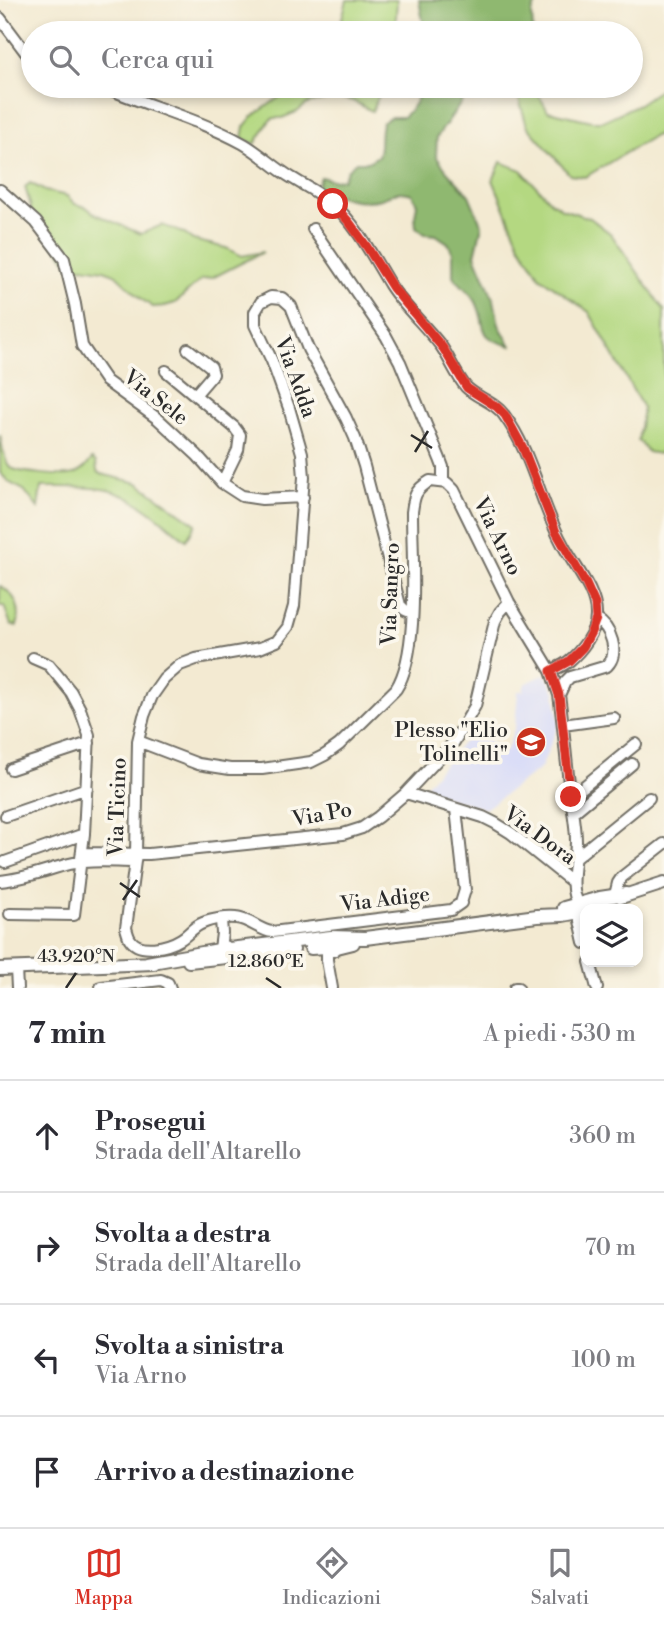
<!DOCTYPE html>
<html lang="it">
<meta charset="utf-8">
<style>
:root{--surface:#fff;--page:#f2f2f3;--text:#2b2b33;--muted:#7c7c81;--line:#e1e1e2;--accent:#d93025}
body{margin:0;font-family:"Libre Bodoni",serif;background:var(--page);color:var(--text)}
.controls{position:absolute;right:21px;bottom:21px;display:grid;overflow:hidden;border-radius:14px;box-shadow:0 4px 10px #0003}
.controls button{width:63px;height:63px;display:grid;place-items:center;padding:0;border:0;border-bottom:2px solid var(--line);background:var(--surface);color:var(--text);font:35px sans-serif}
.stop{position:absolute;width:21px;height:21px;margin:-16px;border:5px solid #d93025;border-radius:50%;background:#fff}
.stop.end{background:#d93025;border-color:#fff;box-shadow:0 2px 7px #0008}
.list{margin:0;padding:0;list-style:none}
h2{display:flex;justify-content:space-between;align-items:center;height:91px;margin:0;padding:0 28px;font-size:30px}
h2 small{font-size:23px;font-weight:400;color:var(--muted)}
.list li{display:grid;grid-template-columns:46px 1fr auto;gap:21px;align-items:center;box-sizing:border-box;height:112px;padding:0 28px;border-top:2px solid var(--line)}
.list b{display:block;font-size:26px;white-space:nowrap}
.list p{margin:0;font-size:23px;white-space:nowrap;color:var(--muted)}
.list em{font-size:23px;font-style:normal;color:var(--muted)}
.icon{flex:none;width:38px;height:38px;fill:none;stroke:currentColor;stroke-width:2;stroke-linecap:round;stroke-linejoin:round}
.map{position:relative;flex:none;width:664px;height:988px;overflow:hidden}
.search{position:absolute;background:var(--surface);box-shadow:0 4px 10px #0003;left:21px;right:21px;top:21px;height:77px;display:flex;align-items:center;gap:18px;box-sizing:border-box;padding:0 24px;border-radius:38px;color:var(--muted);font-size:26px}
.sheet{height:539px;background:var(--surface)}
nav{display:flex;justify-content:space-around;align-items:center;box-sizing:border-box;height:98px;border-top:2px solid var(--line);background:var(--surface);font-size:19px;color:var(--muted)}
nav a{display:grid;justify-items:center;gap:4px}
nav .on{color:var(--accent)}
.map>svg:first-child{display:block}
</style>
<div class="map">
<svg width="664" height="988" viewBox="0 0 664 988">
<rect width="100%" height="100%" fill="#fbf7ec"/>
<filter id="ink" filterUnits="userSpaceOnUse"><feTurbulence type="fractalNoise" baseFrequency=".0143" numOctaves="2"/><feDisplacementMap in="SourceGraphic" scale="14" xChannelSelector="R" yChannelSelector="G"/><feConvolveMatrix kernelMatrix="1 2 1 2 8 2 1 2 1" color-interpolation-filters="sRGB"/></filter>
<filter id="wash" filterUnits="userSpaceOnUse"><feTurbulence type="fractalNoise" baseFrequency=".00686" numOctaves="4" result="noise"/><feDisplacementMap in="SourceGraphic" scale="28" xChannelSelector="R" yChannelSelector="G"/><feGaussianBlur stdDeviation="1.57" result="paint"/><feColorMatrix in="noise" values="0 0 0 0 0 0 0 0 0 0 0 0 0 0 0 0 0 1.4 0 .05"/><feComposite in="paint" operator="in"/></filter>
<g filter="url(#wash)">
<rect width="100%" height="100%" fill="#f3ead2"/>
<!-- built -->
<path fill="#d4d8f9" d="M545 674 555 692 559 723 541 768 485 809 427 791 426 785 473 731 506 752 515 727 518 691H523L525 684Z"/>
<!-- green -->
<path fill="#b4d881" stroke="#708256" stroke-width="2" d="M347 0H397L395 33H338Z
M295 86H383L372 111 353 101 342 98H331L307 104 297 112 282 118H274L270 120 255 144 242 138 244 127 252 117Z
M512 86H542L538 94 548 111 592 121H603L639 104 664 87V132L654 136 585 177 570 175 527 126 516 89Z
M501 162 521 170 550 201 562 209 590 218 611 234 664 310V445L659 454 648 452 638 440 643 408 589 312 540 277 520 245 493 180Z
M30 183 45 191 67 196 75 204 86 207 95 214 141 234 162 225 183 233 193 240 226 248 242 256 263 252 212 278 201 280 175 303 165 306 153 307 144 301 115 274 104 270 83 267 72 269 31 211V207L25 187Z
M0 435C2 444 3 459 10 467 15 473 61 476 70 475 81 473 86 467 92 459L96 462 97 471 101 474 138 483 196 524 186 540C162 521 138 497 107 490 90 486 60 487 41 487L38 508 24 490 10 483 0 473Z
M0 586C16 594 22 610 17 626L11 625 4 606H0Z"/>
<!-- forest -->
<path fill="#8fb86f" stroke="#5d724d" stroke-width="2" d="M419 0H537L532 14 533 33H425Z
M420 86H477L468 93 437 137 436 156 447 171 469 195 482 226 475 255 494 300 499 325 511 346C474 336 489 330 476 302 471 292 460 285 453 276V253L448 243 436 235 425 234 416 227 415 216 417 204 412 194C395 189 396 194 381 199 359 205 335 196 316 187L321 177 332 180 343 179 348 169 356 162H368L378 156C382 145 379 135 382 123L391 117H403C412 109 420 99 420 86Z"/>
</g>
<g filter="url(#ink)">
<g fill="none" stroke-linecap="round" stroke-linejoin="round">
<!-- minor casing -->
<g stroke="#716e65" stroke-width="14">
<path id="minor" d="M0 18 27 54 33 57
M102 86C148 106 199 119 244 144 261 154 275 168 292 178 305 186 319 193 332 203 357 225 373 257 390 285 404 307 425 325 441 346 450 359 456 375 466 387 477 398 495 402 504 415 533 454 540 504 563 545 574 566 597 592 596 616 596 632 581 651 569 661 564 665 557 668 551 671
M0 190 36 222 64 259 75 304 82 346 106 381 158 419 197 455 222 483 242 496 262 499 303 497
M313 229 386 336 400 362 440 459 443 467V481
M188 349 211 367 213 374 195 395 234 427 240 435 238 450 222 483
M166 371 195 395
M412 613 405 610 400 605 364 466 355 438 346 418 308 349 291 306 282 298 271 297 261 302 255 312V325L272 361 289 408 302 453 304 477 294 606 288 627 277 641 260 648 196 659 180 665 164 679 152 696 144 716 138 741 136 854 126 928C127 931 128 936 130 939 139 954 168 947 181 939 189 934 194 926 203 923 212 919 227 917 236 918 249 919 259 930 272 932L451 910 461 903 465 890 456 809
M559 695 565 682 570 677 607 666C620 653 611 627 596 619
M563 725 614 718
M138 741 198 764 230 769H262L311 762 325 755 339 745 396 689C420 652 412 558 412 512 414 496 415 490 430 481L447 483 454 490 509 602 551 671 559 695C564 729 566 763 571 798 573 812 576 826 576 841 576 860 567 888 578 904
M11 769 89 743
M406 793 483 817 495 823 511 833 571 881
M571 797 636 744
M574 812 632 764
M6 816 87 788
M82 853 149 854 343 834 362 828 378 817 406 793 454 742 475 706 495 621 500 612 509 602
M575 858 649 798
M5 862 84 834
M0 881C24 879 46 870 69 864 90 859 114 862 135 862
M615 895 618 883 622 877 664 844
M580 912V921L585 943
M10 914 74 915 84 834 89 735 80 709 71 692 49 665 33 658
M327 948V960L332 988
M220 949 222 933 221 920
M590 962 597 988
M16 969 17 988
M101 987 161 980 168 983 170 988
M515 988H518"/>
</g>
<!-- major casing -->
<g stroke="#716e65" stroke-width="16">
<path id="major" d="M621 897 664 883
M564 908 600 898 626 894
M311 948 326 947 333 950 337 947 353 943
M189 961 293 950
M147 963 219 950 224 947 229 949 331 937 365 938 537 916 563 915 585 911
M0 969 154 963"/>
</g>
<!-- minor -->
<use href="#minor" stroke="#fff" stroke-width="10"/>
<!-- major -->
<use href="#major" stroke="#fff" stroke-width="12"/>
</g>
</g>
<g fill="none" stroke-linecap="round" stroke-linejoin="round" filter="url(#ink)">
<!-- route -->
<path stroke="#d93025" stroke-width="9" d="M333 204 349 222 367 247 393 288 443 348 467 388 497 407 505 415 523 448 556 532 586 584 595 604 596 619 591 632 583 647 569 661 551 671 559 695 571 797"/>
</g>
<!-- ticks -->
<path fill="none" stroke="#2b2b2b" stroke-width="2.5" d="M411 435 432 448M415 452 428 431M120 883 140 897M123 900 137 880M266 978 281 988M66 988 76 973"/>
<!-- icons -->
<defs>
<g id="school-disc" transform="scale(1.575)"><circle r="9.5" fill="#c8321e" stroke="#fbf7ec"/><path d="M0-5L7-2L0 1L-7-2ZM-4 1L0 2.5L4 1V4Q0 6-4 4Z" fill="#fff"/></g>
</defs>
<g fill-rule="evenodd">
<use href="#school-disc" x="531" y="742"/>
</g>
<g text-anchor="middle" stroke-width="7" stroke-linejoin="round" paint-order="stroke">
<!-- street labels -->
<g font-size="21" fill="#2b2b2b" stroke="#fbf7ec">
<text transform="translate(296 377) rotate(70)" y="7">Via Adda</text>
<text transform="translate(156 397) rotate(38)" y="7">Via Sele</text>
<text transform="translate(498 536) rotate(64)" y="7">Via Arno</text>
<text transform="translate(390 594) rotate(-88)" y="7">Via Sangro</text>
<text transform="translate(117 807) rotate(-88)" y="7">Via Ticino</text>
<text transform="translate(322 814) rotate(-10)" y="7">Via Po</text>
<text transform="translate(540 835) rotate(36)" y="7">Via Dora</text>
<text transform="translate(385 899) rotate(-7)" y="7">Via Adige</text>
</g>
<!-- poi labels -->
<g font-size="21" fill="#2b2b2b" stroke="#fbf7ec" text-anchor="end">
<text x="508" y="737">Plesso "Elio<tspan x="508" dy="24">Tolinelli"</tspan></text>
</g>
</g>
<g font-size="18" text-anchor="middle" fill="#2b2b2b" stroke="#fbf7ec" stroke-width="7" stroke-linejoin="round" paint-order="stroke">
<text x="76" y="962">43.920°N</text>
<text x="266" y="967">12.860°E</text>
</g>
</svg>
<div class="controls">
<button><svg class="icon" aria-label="layers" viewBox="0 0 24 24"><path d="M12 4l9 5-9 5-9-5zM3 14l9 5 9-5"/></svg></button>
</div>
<div class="stop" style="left:333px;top:204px"></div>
<div class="stop end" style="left:571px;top:797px"></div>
<div class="search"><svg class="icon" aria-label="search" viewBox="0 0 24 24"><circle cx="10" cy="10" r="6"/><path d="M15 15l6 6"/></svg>Cerca qui</div>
</div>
<section class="sheet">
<h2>7 min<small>A piedi · 530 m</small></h2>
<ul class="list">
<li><svg class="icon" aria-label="ahead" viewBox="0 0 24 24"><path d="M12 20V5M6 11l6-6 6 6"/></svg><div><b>Prosegui</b><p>Strada dell'Altarello</p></div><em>360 m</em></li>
<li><svg class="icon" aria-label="right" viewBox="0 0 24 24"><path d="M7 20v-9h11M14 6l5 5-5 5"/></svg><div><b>Svolta a destra</b><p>Strada dell'Altarello</p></div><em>70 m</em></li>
<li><svg class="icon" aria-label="left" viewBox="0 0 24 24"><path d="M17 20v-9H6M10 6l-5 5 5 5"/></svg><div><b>Svolta a sinistra</b><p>Via Arno</p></div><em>100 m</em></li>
<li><svg class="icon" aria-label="arrive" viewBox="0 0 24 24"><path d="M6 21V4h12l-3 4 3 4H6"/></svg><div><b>Arrivo a destinazione</b></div></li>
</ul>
</section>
<nav>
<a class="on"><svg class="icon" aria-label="map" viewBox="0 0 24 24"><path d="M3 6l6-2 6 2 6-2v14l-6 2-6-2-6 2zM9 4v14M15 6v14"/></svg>Mappa</a>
<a><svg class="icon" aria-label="directions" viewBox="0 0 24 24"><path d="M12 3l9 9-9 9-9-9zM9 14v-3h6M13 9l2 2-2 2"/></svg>Indicazioni</a>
<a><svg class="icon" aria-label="saved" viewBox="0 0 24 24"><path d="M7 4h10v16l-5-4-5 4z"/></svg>Salvati</a>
</nav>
